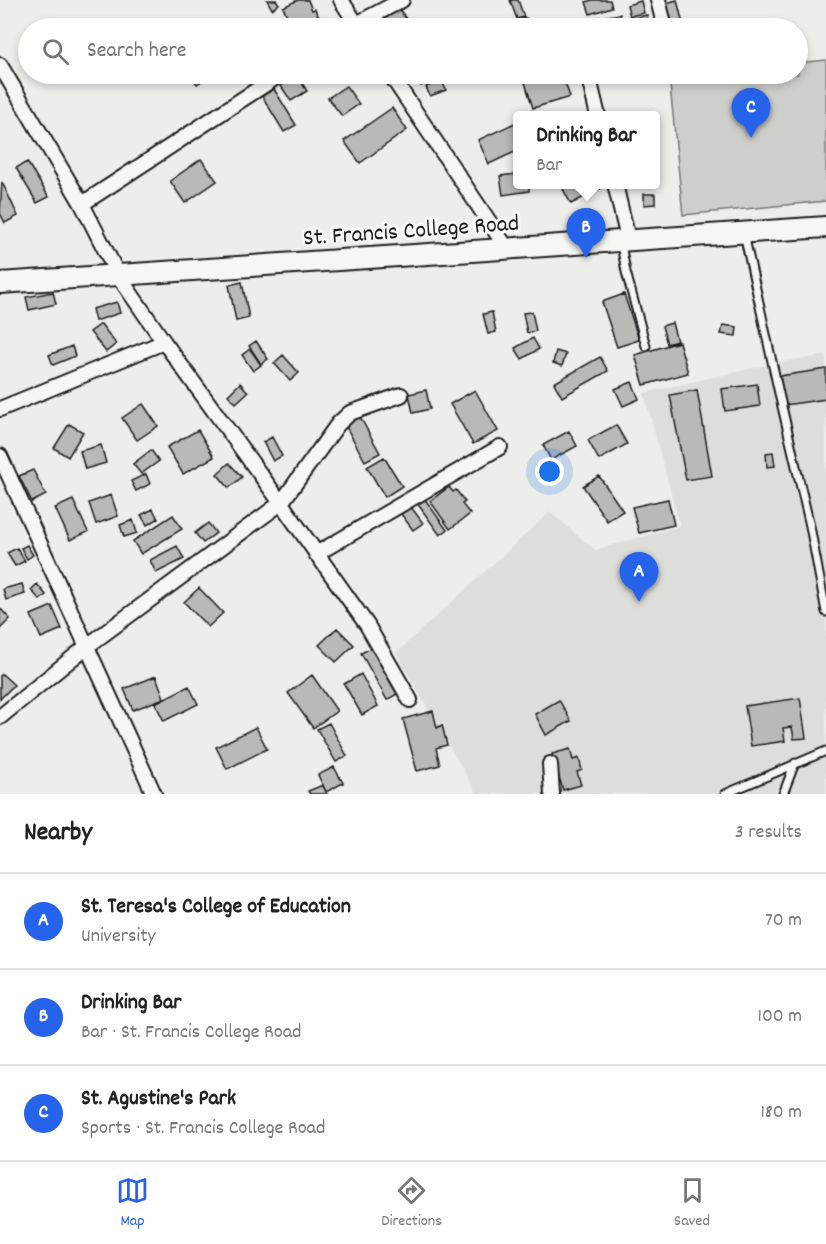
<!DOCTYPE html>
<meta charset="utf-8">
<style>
:root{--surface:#fff;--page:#f2f2f2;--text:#222;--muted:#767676;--line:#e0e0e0;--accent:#2563eb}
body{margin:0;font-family:Dekko,sans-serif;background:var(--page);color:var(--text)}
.you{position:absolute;left:550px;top:472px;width:21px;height:21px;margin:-15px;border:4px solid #fff;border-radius:50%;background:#1a73e8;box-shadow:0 0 0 9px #1a73e833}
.badge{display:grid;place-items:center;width:39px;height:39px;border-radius:50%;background:var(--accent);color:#fff;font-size:20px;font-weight:700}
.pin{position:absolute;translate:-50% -50px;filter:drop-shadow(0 2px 3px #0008)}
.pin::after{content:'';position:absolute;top:32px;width:21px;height:18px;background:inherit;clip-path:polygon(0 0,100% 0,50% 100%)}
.popup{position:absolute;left:513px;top:111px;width:147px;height:78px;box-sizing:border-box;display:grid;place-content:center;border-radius:6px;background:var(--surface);filter:drop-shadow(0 2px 4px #0005);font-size:20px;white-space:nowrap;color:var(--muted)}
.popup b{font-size:22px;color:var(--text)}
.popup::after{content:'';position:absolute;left:50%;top:100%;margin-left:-12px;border:12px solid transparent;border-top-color:var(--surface)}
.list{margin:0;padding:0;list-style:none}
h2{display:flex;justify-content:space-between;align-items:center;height:78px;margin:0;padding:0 24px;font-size:26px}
h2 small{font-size:20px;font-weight:400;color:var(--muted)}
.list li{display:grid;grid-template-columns:39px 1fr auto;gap:18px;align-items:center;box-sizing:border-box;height:96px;padding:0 24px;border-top:2px solid var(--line)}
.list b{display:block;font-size:22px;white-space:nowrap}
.list p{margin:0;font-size:20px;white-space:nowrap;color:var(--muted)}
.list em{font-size:20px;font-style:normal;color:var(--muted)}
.icon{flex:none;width:33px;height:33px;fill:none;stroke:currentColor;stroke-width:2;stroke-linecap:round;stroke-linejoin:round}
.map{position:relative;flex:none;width:826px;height:794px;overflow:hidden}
.search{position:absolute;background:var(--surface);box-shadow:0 3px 9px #0003;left:18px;right:18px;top:18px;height:66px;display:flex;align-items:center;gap:15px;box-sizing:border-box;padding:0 21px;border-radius:33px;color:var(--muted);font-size:22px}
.sheet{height:366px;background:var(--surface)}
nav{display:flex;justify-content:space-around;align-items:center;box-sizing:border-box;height:84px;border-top:2px solid var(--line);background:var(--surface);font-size:16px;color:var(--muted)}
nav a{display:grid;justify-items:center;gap:3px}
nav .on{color:var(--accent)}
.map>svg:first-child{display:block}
</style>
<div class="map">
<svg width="826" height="794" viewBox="0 0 826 794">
<rect width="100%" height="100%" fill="#edede9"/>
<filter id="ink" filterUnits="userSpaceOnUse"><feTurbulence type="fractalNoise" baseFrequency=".0167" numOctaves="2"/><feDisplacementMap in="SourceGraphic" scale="12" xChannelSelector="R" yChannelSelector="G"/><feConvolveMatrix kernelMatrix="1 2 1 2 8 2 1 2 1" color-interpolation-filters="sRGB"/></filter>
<g filter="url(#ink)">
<!-- built -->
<path fill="#ddddda" d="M826 355V794H477L396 653 550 512 595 550 680 526 644 393 780 362Z"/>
<!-- pitch -->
<path fill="#cececb" stroke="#757574" stroke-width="1.5" d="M826 60V201L683 215 669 75 798 74V63Z"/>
<!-- building -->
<path fill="#b9b9b6" stroke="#1c1c1c" stroke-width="1.5" d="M267 0H276L279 4 272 9Z
M298 0H308L312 10 315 9 322 24 312 28H293L283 7Z
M510 0H518L524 17 517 19Z
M592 0H610L612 7 590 14 586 2Z
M677 0 684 28H668L662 4Z
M641 1 644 13 630 16 627 5Z
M398 6 410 26 406 28H380L375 19Z
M620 14 622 28H597L595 18Z
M647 15 650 28H630L629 19Z
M526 18 530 28H510L509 24Z
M560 19 564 28H537Z
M190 74H212L197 84Z
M425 74H447L421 86 417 77Z
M532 74H562L570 97 533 108 523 76Z
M297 75 307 91 291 101 281 86Z
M442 81 446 90 430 96 426 87Z
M346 86 359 104 342 116 328 98Z
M274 89 296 125 284 132 262 96Z
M392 108 407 130 360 163 344 141Z
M517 122V151L489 164 478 140Z
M201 159 217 181 185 203 170 181Z
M27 162 49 197 37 203 16 168Z
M517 174V184H529V191L503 195 500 176Z
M2 182 18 216 5 223 0 213Z
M571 184H609L571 204 563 189Z
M644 194H655V204L644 205Z
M242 282 249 318 236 321 229 285Z
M53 292 56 304 29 310 26 297Z
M624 294 639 340 617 347 602 302Z
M117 302 120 313 95 321 92 309Z
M492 312 496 332 488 334 483 314Z
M532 312 536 331 527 333 523 313Z
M672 323 677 341 667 344 662 326Z
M101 324 116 344 106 352 90 332Z
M723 325 737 327 736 336 721 334Z
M533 338 539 349 522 359 515 348Z
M256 341 268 359 261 364 249 346Z
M679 342 688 373 644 385 635 355Z
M72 346 75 356 53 365 49 355Z
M250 349 261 365 253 371 242 355Z
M556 351 566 354 562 366 553 363Z
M283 355 299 373 290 381 274 363Z
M600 357 608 371 562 397 554 383Z
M826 369V399L785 405 780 376Z
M632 382 639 399 623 406 615 389Z
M240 383 248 392 236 403 228 395Z
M757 384 760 406 725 411 722 389Z
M426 390 430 409 413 413 409 394Z
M475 390 498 431 473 444 450 404Z
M697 390 712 476 686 480 670 395Z
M143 404 158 426 137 440 122 418Z
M359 415 380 453 365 461 344 423Z
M69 424 83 432 68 457 54 448Z
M616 425 627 444 599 460 588 440Z
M198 430 214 457 183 474 167 447Z
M569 431 577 446 551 460 543 445Z
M272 437 282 456 273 461 263 442Z
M101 445 106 463 85 469 80 451Z
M151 450 159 461 141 474 133 464Z
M773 452 775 466 767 467 766 453Z
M384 457 402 486 385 497 367 467Z
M229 463 242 477 229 488 217 474Z
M33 470 46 495 32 502 19 476Z
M146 474 150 484 136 491 131 481Z
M599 476 623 511 607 521 583 486Z
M449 487 453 492 456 490 465 502 462 504 470 514 450 529 430 501Z
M111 495 118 516 96 524 89 503Z
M424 498 447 530 440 535 417 503Z
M668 499 674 525 639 533 632 507Z
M73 500 88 532 70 540 55 508Z
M408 503 423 523 413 530 398 510Z
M153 509 158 519 147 525 141 515Z
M173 515 182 529 141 554 133 541Z
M133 520 137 533 124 537 120 525Z
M208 523 216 533 203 543 195 533Z
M27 545 33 555 27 559 21 548Z
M177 546 184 559 156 573 150 560Z
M17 548 25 561 15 566 7 553Z
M22 584 25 594 6 600 3 589Z
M37 584 46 595 40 600 31 590Z
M199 588 223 613 208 627 184 602Z
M52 606 62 629 41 638 31 615Z
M0 608 10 619 0 629Z
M337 628 354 645 336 662 319 645Z
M371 648 397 694 387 700 361 653Z
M2 674 14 685 0 699V676Z
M361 674 378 706 362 715 344 684Z
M312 675 337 711 313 728 288 693Z
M156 676 164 698 133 710 124 689Z
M189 686 198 704 164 721 155 703Z
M800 698 806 738 794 739 792 727 783 728 785 741 751 746 745 706Z
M559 700 571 721 546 735 535 714Z
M433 711 437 728 442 725 447 745 436 748 440 765 417 771 403 719Z
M329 723 347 756 336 762 317 729Z
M256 727 267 749 227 769 216 747Z
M570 749 573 760 579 758 582 770 577 772 581 785 563 790 552 754Z
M334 767 343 783 326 792 318 775Z
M323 785 327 794H310L308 791Z"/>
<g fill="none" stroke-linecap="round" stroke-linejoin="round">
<!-- service casing -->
<g stroke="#1c1c1c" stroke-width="11">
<path id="service" d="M744 234 780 398 810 526 826 612
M621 244 626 272 646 346
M725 794 826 751
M783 794 795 763"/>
</g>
<!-- minor casing -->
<g stroke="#1c1c1c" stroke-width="18">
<path id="minor" d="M341 0 359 28
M658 0 665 28
M349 28 402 0
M0 65 82 204
M281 74 82 204 118 275 164 342 281 503 338 424 350 413 401 395
M390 74 506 247
M588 74 598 116
M615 184 628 239
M0 409 164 342
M0 456 154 794
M316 554 500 447
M0 717 86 647 281 503 367 625 410 700
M550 764 552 794"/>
</g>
<!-- secondary casing -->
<g stroke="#1c1c1c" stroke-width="24">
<path id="secondary" d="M0 283 826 227"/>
</g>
<!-- service -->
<use href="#service" stroke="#f6f6f2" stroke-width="7"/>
<!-- minor -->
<use href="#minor" stroke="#f6f6f2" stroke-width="14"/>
<!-- secondary -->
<use href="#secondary" stroke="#f6f6f2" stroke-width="20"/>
</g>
</g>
<g text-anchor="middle" stroke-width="6" stroke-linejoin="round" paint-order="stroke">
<!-- street labels -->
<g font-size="24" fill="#1c1c1c" stroke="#f6f6f2">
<text transform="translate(411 229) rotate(-4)" y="8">St. Francis College Road</text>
</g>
</g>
</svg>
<div class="you"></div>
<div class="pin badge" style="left:639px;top:602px">A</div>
<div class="pin badge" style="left:586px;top:258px">B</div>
<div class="popup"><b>Drinking Bar</b>Bar</div>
<div class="pin badge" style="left:751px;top:138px">C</div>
<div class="search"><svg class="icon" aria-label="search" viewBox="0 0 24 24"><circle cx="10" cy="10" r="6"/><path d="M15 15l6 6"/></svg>Search here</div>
</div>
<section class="sheet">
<h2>Nearby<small>3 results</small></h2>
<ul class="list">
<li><span class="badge">A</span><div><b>St. Teresa's College of Education</b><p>University</p></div><em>70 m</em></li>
<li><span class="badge">B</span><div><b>Drinking Bar</b><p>Bar · St. Francis College Road</p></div><em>100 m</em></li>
<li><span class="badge">C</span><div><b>St. Agustine's Park</b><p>Sports · St. Francis College Road</p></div><em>180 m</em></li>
</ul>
</section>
<nav>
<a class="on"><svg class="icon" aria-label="map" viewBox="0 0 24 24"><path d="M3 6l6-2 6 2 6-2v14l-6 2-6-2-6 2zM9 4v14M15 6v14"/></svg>Map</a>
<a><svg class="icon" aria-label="directions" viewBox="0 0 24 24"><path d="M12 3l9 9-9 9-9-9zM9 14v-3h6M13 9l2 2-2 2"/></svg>Directions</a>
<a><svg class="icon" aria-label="saved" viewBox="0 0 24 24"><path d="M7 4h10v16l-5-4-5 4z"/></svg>Saved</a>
</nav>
